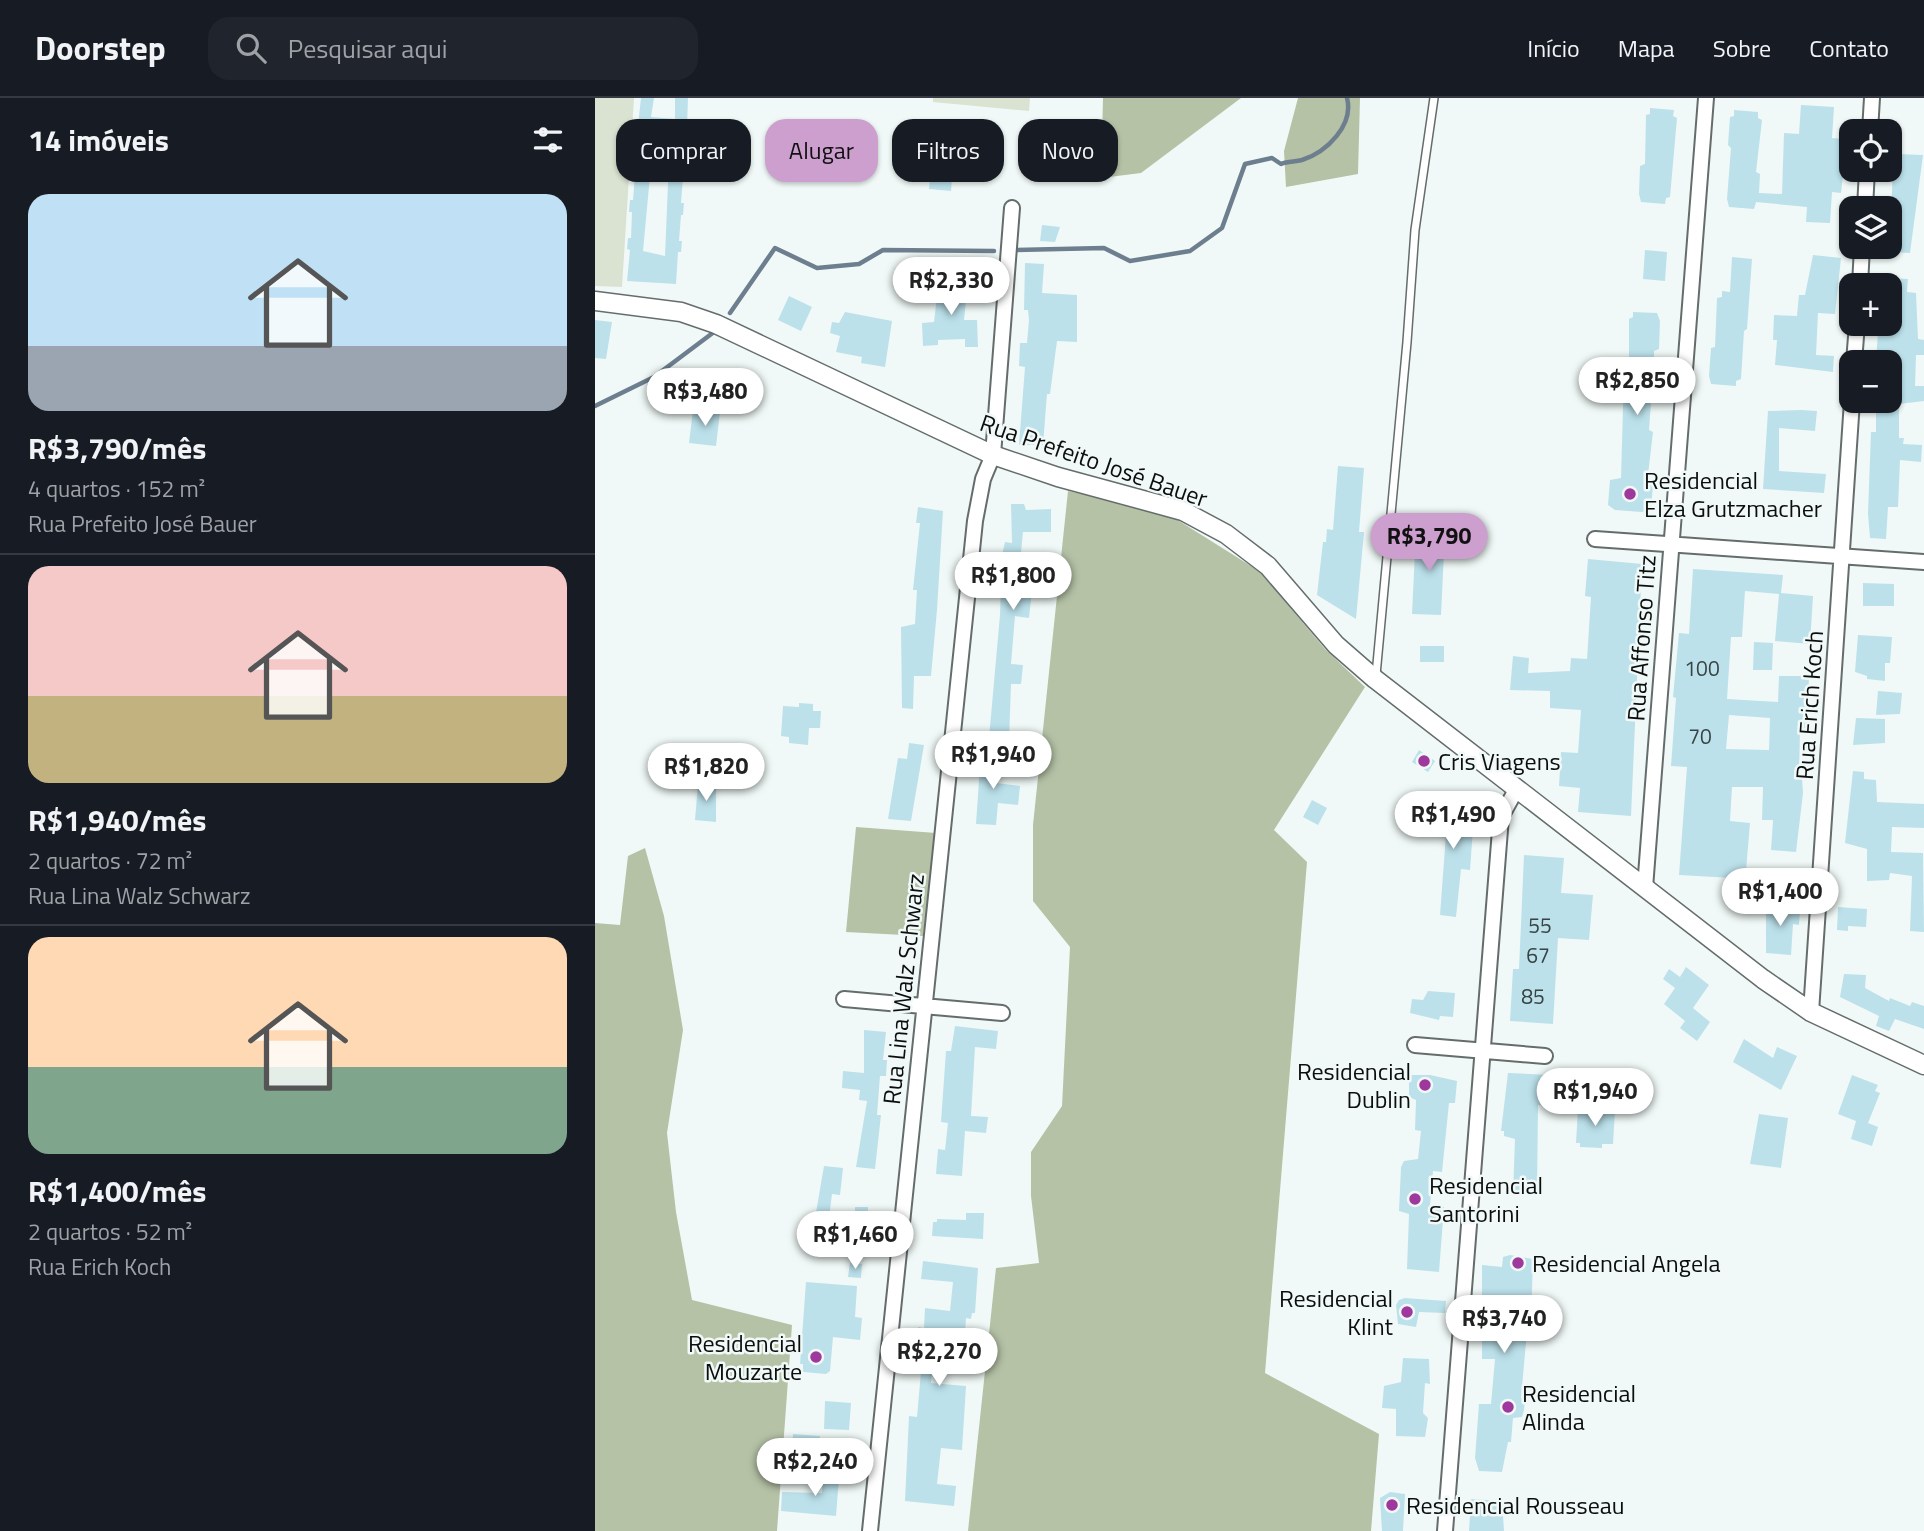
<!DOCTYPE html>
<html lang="pt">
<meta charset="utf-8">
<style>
:root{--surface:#171b24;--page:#20242c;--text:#f1f3f6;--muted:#9ea1a6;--line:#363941;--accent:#cc9fce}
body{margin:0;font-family:"Titillium Web",sans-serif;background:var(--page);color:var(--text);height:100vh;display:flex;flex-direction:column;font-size:26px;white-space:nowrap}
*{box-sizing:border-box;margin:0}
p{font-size:23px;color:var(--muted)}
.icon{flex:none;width:38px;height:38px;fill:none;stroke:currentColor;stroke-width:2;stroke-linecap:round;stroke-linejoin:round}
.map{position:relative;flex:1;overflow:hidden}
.side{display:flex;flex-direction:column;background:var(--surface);width:595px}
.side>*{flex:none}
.guide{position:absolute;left:21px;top:21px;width:665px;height:63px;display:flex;gap:14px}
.controls{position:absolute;left:1244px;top:21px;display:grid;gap:14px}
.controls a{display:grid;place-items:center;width:63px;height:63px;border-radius:14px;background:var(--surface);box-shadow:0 2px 5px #0004;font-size:35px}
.price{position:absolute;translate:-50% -60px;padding:0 16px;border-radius:24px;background:#fff;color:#222;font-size:23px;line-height:46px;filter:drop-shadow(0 2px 4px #0008)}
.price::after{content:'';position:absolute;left:50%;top:42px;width:21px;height:16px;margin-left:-10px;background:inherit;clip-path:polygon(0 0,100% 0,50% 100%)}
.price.on{background:var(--accent);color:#111}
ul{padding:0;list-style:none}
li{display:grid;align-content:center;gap:14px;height:371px;padding:0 28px}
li+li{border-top:2px solid var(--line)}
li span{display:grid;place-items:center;height:217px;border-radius:21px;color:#555}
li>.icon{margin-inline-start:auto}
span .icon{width:126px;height:126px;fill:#fffc;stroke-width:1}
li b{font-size:30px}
h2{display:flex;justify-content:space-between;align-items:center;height:84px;padding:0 28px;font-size:30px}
.pill{padding:0 24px;border-radius:21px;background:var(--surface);box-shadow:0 2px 5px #0004;font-size:24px;line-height:63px}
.pill.on{background:var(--accent);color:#111}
header{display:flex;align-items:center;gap:42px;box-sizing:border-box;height:98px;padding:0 35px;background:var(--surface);border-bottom:2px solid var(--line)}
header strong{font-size:33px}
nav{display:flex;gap:38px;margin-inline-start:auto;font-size:24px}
.search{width:490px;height:63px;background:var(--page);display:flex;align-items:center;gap:18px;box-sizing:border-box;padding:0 24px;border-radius:21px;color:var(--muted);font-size:26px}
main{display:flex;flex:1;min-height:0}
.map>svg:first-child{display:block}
.green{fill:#dae2d1}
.forest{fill:#b5c2a6}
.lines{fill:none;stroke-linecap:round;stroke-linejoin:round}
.stream{stroke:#6d7f8e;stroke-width:4.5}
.building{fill:#bce1eb;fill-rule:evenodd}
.service-casing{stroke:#656d6c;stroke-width:10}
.minor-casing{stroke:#656d6c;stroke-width:18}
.tertiary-casing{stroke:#656d6c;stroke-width:21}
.service{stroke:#fff;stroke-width:7}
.minor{stroke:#fff;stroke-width:14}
.tertiary{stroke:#fff;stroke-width:18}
.poi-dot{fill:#9f389c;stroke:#f0f9f7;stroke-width:2.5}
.labels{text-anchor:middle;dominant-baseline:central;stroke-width:5;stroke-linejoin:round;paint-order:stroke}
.number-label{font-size:21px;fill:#374344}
.street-label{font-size:24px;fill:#0b0e0d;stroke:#f0f9f7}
.poi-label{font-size:24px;fill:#0b0e0d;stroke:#f0f9f7;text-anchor:start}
</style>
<header>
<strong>Doorstep</strong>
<div class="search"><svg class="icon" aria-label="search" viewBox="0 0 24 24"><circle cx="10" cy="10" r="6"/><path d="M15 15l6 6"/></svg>Pesquisar aqui</div>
<nav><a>Início</a><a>Mapa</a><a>Sobre</a><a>Contato</a></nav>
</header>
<main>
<section class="side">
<h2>14 imóveis<svg class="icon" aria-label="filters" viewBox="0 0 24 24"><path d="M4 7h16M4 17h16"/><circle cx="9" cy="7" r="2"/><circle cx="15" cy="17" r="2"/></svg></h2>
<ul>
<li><span style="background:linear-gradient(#bfe0f5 70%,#9aa5b1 0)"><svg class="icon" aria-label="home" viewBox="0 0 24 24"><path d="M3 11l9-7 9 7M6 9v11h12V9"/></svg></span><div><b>R$3,790/mês</b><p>4 quartos · 152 m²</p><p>Rua Prefeito José Bauer</p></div></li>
<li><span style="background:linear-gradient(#f6c9c9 60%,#c2b280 0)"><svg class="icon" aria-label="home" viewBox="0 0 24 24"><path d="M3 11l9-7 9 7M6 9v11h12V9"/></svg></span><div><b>R$1,940/mês</b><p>2 quartos · 72 m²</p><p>Rua Lina Walz Schwarz</p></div></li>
<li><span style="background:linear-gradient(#ffd9b3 60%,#7fa58c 0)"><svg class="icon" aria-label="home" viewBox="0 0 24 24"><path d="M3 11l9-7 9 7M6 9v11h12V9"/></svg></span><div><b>R$1,400/mês</b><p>2 quartos · 52 m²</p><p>Rua Erich Koch</p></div></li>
</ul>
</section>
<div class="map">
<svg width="1329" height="1433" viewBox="0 0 1329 1433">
<rect width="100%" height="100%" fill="#f0f9f7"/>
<path class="green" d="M 0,0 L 39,0 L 27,189 L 0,188 Z
M 338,0 L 435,0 L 434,13 L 338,4 Z"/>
<path class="forest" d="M 508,0 L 646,0 L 546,75 L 506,80 Z
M 703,0 L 765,0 L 763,76 L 691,89 L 689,53 Z
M 473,393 L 538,407 L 581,421 L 664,473 L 730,551 L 770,589 L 679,732 L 712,764 L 670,1275 L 784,1336 L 776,1433 L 373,1433 L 401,1170 L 444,1165 L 436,1098 L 436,1054 L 467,1008 L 475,849 L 438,803 L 438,727 Z
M 261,729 L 341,735 L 328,838 L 251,834 Z
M 50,750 L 69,818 L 88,932 L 72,1035 L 81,1114 L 97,1202 L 197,1227 L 182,1433 L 0,1433 L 0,825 L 25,827 L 33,758 Z"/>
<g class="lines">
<path class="stream" d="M 419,152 L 509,150 L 535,163 L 595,153 L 627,130 L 650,66 L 677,60 L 686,66 C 693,63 700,64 707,62 C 732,54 759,27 752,0
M 135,215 L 180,150 L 222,170 L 264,166 L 288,152 L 399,153
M 0,308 L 59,279 L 119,234"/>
</g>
<path class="building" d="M 46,0 L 59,0 L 56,19 L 80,21 L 80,0 L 93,0 L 92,29 L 95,30 L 94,42 L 91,42 L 89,67 L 92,67 L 91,80 L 88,79 L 86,105 L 89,105 L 88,117 L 86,117 L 84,143 L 87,143 L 86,154 L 83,154 L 81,186 L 32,183 L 35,152 L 32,151 L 33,140 L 36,140 L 37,114 L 34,114 L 35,102 L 38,102 L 40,76 L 37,76 L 38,64 L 41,64 L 43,39 L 39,39 L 40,27 L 43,27 ZM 59,35 L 75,36 L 70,158 L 48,153 Z
M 1206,7 L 1239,9 L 1237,40 L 1252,41 L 1246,95 L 1237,94 L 1235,125 L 1211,124 L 1212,109 L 1161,104 L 1159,111 L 1134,109 L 1132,101 L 1136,50 L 1133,47 L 1135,19 L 1139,18 L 1139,12 L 1163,14 L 1163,20 L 1167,22 L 1161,74 L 1165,76 L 1164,95 L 1187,96 L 1189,35 L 1204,36 Z
M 1055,10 L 1079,12 L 1078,18 L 1082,20 L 1075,99 L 1071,100 L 1070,106 L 1046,104 L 1044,96 L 1045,68 L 1050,66 L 1051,17 L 1055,16 Z
M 339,41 L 360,42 L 356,93 L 334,91 Z
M 1302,56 L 1328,57 L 1315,155 L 1295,154 L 1298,62 L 1302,62 Z
M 447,127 L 465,129 L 460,144 L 445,143 Z
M 1050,152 L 1072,154 L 1070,183 L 1048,181 Z
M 1218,157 L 1246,160 L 1240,216 L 1223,215 L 1221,257 L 1239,258 L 1238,274 L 1180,267 L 1182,242 L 1178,242 L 1179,217 L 1202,218 L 1204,197 L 1210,197 Z
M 1137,159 L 1157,161 L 1152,231 L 1149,233 L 1146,281 L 1141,283 L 1141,288 L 1116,286 L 1114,278 L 1116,250 L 1120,249 L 1122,200 L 1127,199 L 1127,193 L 1135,194 Z
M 430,165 L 449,166 L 447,195 L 482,197 L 482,244 L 462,243 L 455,296 L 452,296 L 448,347 L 424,347 L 430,269 L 424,268 L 425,245 L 432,245 L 434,222 L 433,212 L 429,212 Z
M 365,174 L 367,192 L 372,192 L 369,222 L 382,222 L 383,249 L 370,249 L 370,241 L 343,242 L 343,247 L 328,248 L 327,225 L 339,224 L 343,189 L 356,191 L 354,175 Z
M 1295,180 L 1313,181 L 1312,194 L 1321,195 L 1323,241 L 1329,242 L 1329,257 L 1321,257 L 1320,288 L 1329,288 L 1329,303 L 1304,306 L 1304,340 L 1309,340 L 1308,346 L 1327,347 L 1326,364 L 1305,362 L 1303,409 L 1293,409 L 1291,441 L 1275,440 L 1273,416 L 1276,334 L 1281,334 L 1281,303 L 1295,303 L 1295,264 L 1281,264 L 1283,233 L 1290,234 L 1295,226 Z
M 194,198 L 217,209 L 206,233 L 183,222 Z
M 250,214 L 297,223 L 290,269 L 266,265 L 267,259 L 241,254 L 245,238 L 235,235 L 237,224 L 244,225 Z
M 1038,214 L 1062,215 L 1065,223 L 1064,251 L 1059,253 L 1059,304 L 1056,304 L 1054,332 L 1058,334 L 1052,385 L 1058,387 L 1056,411 L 1047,414 L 1020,412 L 1013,407 L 1015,382 L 1026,380 L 1029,274 L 1034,272 L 1034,221 L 1038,219 Z
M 0,222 L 17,224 L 11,261 L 0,260 Z
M 98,312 L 125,314 L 121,348 L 94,345 Z
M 1206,312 L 1222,313 L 1220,333 L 1184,330 L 1184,373 L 1231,376 L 1229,395 L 1168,391 L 1173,313 Z
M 743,368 L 769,370 L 764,434 L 769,434 L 761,521 L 722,497 L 728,444 L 731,444 L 732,431 L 738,432 Z
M 416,406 L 429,406 L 431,412 L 456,411 L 456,434 L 428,434 L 424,474 L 445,476 L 443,493 L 437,492 L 434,520 L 420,518 L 416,566 L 428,567 L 426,586 L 416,586 L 414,642 L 394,640 L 405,517 L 406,489 L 400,489 L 410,444 L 417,445 Z
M 323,409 L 348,413 L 342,512 L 336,578 L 319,578 L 318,611 L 307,610 L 306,529 L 320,526 L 322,492 L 318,492 L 325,425 L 321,425 Z
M 821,432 L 850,433 L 846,517 L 817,516 Z
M 993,461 L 1047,466 L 1036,718 L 983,714 L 985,690 L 964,688 L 966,654 L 983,655 L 986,612 L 955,610 L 955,593 L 915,592 L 918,558 L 934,560 L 933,575 L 975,573 L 976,560 L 992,561 L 996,499 L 990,498 Z
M 1098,471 L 1188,477 L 1186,495 L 1218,498 L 1215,546 L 1180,543 L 1184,496 L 1150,493 L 1147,539 L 1136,539 L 1132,601 L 1183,604 L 1184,578 L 1214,578 L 1212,633 L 1205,632 L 1204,679 L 1207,680 L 1208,695 L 1201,754 L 1176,752 L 1178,722 L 1167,722 L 1168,689 L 1137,689 L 1135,723 L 1155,725 L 1150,785 L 1169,785 L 1168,809 L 1136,808 L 1137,780 L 1084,777 L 1092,669 L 1076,668 L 1081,600 L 1078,599 L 1084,535 L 1094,536 ZM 1134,617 L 1175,620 L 1174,652 L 1131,651 Z
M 1268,485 L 1299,486 L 1299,508 L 1268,508 Z
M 1263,537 L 1297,539 L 1295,565 L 1290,565 L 1290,583 L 1272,581 L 1272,578 L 1260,574 Z
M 1159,544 L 1178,545 L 1177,572 L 1158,572 Z
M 825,548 L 849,548 L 849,564 L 825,564 Z
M 1283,593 L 1307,595 L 1305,616 L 1281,617 Z
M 204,605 L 218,606 L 218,613 L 226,613 L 225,630 L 214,630 L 213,647 L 194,645 L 194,639 L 186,638 L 188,608 L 204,609 Z
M 1261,620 L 1290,621 L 1290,645 L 1258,647 Z
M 314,645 L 329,647 L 316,723 L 293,721 L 303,660 L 312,661 Z
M 824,652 L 840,663 L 833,674 L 817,664 Z
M 386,654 L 402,655 L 401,685 L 425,688 L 423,707 L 403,705 L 401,727 L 381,726 Z
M 1258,673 L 1269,674 L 1269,681 L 1281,682 L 1282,704 L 1329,706 L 1329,730 L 1297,729 L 1296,754 L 1328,755 L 1329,834 L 1315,833 L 1317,778 L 1295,775 L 1294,782 L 1272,783 L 1272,751 L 1250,745 Z
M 103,686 L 121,687 L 121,724 L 100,722 Z
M 717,702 L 732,710 L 723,727 L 708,719 Z
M 840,702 L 858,702 L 858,716 L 879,717 L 875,772 L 866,771 L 861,819 L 845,817 L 851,736 L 838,735 Z
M 929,757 L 969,760 L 966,795 L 998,797 L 994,842 L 963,840 L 958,926 L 915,923 L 918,871 L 924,871 Z
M 1171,804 L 1193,805 L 1193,810 L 1205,811 L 1204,827 L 1198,826 L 1196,857 L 1171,855 Z
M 1243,809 L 1272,811 L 1271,829 L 1253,828 L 1253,833 L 1242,832 Z
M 1091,869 L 1114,887 L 1098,910 L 1115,924 L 1102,943 L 1085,930 L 1090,923 L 1069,906 L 1080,890 L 1068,881 L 1074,871 L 1085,879 Z
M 1249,876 L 1271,877 L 1270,890 L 1294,903 L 1295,900 L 1315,908 L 1317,904 L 1329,908 L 1329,931 L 1300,921 L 1294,933 L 1281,928 L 1284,918 L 1245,899 Z
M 833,893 L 860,895 L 858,919 L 845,918 L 844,922 L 815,915 L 817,901 L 828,902 Z
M 360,928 L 403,933 L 401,951 L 380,949 L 376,1018 L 393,1019 L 391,1035 L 370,1033 L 367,1078 L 341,1076 L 343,1051 L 350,1052 L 353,1025 L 346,1024 L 351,953 L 356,953 Z
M 269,932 L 291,934 L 288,962 L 292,962 L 291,978 L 285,978 L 282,1017 L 286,1017 L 280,1071 L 261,1069 L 272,1003 L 264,1002 L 265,992 L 247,990 L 248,973 L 269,975 Z
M 1149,941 L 1178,960 L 1182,949 L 1202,958 L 1186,992 L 1138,964 Z
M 913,975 L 955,977 L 952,1008 L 943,1007 L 942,1098 L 918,1096 L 920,1041 L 909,1038 L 909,1033 L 906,1033 Z
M 814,977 L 835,977 L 862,983 L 860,1005 L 854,1005 L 847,1074 L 838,1073 L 837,1083 L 835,1107 L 849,1109 L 844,1174 L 812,1171 L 814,1116 L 804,1113 L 806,1069 L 809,1063 L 823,1061 L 826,1033 L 820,1032 L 821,1002 L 814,999 Z
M 1257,977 L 1283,987 L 1280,993 L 1285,995 L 1273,1025 L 1283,1029 L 1277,1048 L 1256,1041 L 1261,1023 L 1243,1016 Z
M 983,1010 L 1020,1012 L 1018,1046 L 1007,1046 L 1007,1050 L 985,1049 L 985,1045 L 981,1045 Z
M 1164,1016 L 1193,1020 L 1186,1070 L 1155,1066 Z
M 229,1068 L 248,1070 L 245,1097 L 237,1096 L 233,1128 L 219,1126 Z
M 260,1109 L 273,1109 L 273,1125 L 260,1126 Z
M 371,1115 L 389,1115 L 388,1141 L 337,1138 L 338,1124 L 342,1124 L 342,1121 L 371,1122 Z
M 223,1129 L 257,1132 L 256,1144 L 240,1142 L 239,1151 L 221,1149 Z
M 915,1157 L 938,1161 L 936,1222 L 933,1222 L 926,1300 L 930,1300 L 929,1312 L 927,1319 L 918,1320 L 916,1344 L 913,1344 L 907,1374 L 884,1373 L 880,1360 L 884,1306 L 896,1306 L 900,1261 L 887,1261 L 887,1167 L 907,1169 L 908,1159 Z
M 328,1163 L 383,1170 L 380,1215 L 377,1215 L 376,1221 L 371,1220 L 369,1250 L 342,1248 L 339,1251 L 336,1285 L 371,1288 L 367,1352 L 346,1350 L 342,1386 L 361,1388 L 359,1408 L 310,1403 L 314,1318 L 322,1319 L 326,1274 L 321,1274 L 323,1229 L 329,1230 L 330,1210 L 355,1213 L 358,1184 L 326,1181 Z
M 255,1165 L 267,1166 L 266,1180 L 253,1179 Z
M 211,1184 L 262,1188 L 260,1219 L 267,1220 L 265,1242 L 238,1239 L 235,1273 L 231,1276 L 208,1274 L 208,1266 L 205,1266 Z
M 810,1200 L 851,1203 L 850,1215 L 824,1214 L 821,1229 L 803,1226 L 801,1207 L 804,1202 Z
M 808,1260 L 834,1261 L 835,1286 L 830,1285 L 828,1315 L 833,1320 L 830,1339 L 801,1338 L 801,1311 L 787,1310 L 789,1288 L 806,1284 Z
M 230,1303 L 256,1305 L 254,1332 L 229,1331 Z
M 198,1336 L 225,1338 L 224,1366 L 208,1365 L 208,1354 L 197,1353 Z
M 228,1372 L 242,1374 L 244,1380 L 241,1418 L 186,1413 L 187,1394 L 227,1395 Z
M 795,1394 L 810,1396 L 808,1433 L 787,1433 L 785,1400 Z
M 876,1401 L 907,1403 L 909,1433 L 874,1433 Z"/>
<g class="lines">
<g class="service-casing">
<path id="service" d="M 781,577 L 812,244 L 820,132 L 839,0"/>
</g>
<g class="minor-casing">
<path id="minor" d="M 1275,33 L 1277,0
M 1270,110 L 1272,72
M 1265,187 L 1267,149
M 1259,264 L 1262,226
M 1000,441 L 1329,464
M 1050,790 L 1111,0
M 249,901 L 407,915
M 1216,914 L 1257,303
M 820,947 L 950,958
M 275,1433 L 380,423 L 388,381 L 398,357 L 417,110
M 850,1433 L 906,719 L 921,692"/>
</g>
<g class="tertiary-casing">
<path id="tertiary" d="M 0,203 L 86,214 L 121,226 L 398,357 L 463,379 L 588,413 L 631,436 L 673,468 L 741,547 L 780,581 L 1168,881 L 1216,914 L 1329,967"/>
</g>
<use href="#service" class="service"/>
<use href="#minor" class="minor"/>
<use href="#tertiary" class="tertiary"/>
</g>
<g class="poi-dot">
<circle cx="1035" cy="396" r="7"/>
<circle cx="829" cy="663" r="7"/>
<circle cx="830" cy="987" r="7"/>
<circle cx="820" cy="1101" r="7"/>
<circle cx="923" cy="1165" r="7"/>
<circle cx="812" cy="1214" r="7"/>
<circle cx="221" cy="1259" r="7"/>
<circle cx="913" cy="1309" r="7"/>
<circle cx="797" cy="1407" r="7"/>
</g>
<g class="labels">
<g class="number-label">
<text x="1107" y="570">100</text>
<text x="1105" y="638">70</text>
<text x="945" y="827">55</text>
<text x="943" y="857">67</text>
<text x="938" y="898">85</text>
</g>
<g class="street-label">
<text transform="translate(499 362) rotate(19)">Rua Prefeito José Bauer</text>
<text transform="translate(1046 540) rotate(-86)">Rua Affonso Titz</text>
<text transform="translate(1214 607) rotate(-86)">Rua Erich Koch</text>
<text transform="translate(308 891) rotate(-84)">Rua Lina Walz Schwarz</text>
</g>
<g class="poi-label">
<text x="1049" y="382">Residencial<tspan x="1049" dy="28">Elza Grutzmacher</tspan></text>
<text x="843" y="663">Cris Viagens</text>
<text x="816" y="973" text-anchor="end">Residencial<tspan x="816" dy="28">Dublin</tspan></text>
<text x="834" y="1087">Residencial<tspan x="834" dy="28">Santorini</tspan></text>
<text x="937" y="1165">Residencial Angela</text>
<text x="798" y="1200" text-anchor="end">Residencial<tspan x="798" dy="28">Klint</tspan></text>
<text x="207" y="1245" text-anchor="end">Residencial<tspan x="207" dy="28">Mouzarte</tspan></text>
<text x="927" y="1295">Residencial<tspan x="927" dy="28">Alinda</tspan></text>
<text x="811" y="1407">Residencial Rousseau</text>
</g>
</g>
</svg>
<div class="controls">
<a><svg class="icon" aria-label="locate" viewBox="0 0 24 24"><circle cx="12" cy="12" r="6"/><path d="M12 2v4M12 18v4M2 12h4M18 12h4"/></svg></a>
<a><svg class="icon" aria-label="layers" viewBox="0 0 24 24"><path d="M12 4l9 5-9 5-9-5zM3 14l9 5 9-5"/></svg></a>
<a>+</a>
<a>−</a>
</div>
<b class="price" style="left:356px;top:219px">R$2,330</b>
<b class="price" style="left:1042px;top:319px">R$2,850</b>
<b class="price" style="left:110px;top:330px">R$3,480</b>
<b class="price on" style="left:834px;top:475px">R$3,790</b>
<b class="price" style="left:418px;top:514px">R$1,800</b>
<b class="price" style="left:398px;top:693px">R$1,940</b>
<b class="price" style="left:111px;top:705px">R$1,820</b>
<b class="price" style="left:858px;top:753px">R$1,490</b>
<b class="price" style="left:1185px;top:830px">R$1,400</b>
<b class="price" style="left:1000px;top:1030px">R$1,940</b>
<b class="price" style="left:260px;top:1173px">R$1,460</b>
<b class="price" style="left:909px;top:1257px">R$3,740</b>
<b class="price" style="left:344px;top:1290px">R$2,270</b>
<b class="price" style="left:220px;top:1400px">R$2,240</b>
<div class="guide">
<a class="pill">Comprar</a>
<a class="pill on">Alugar</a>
<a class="pill">Filtros</a>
<a class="pill">Novo</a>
</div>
</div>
</main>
